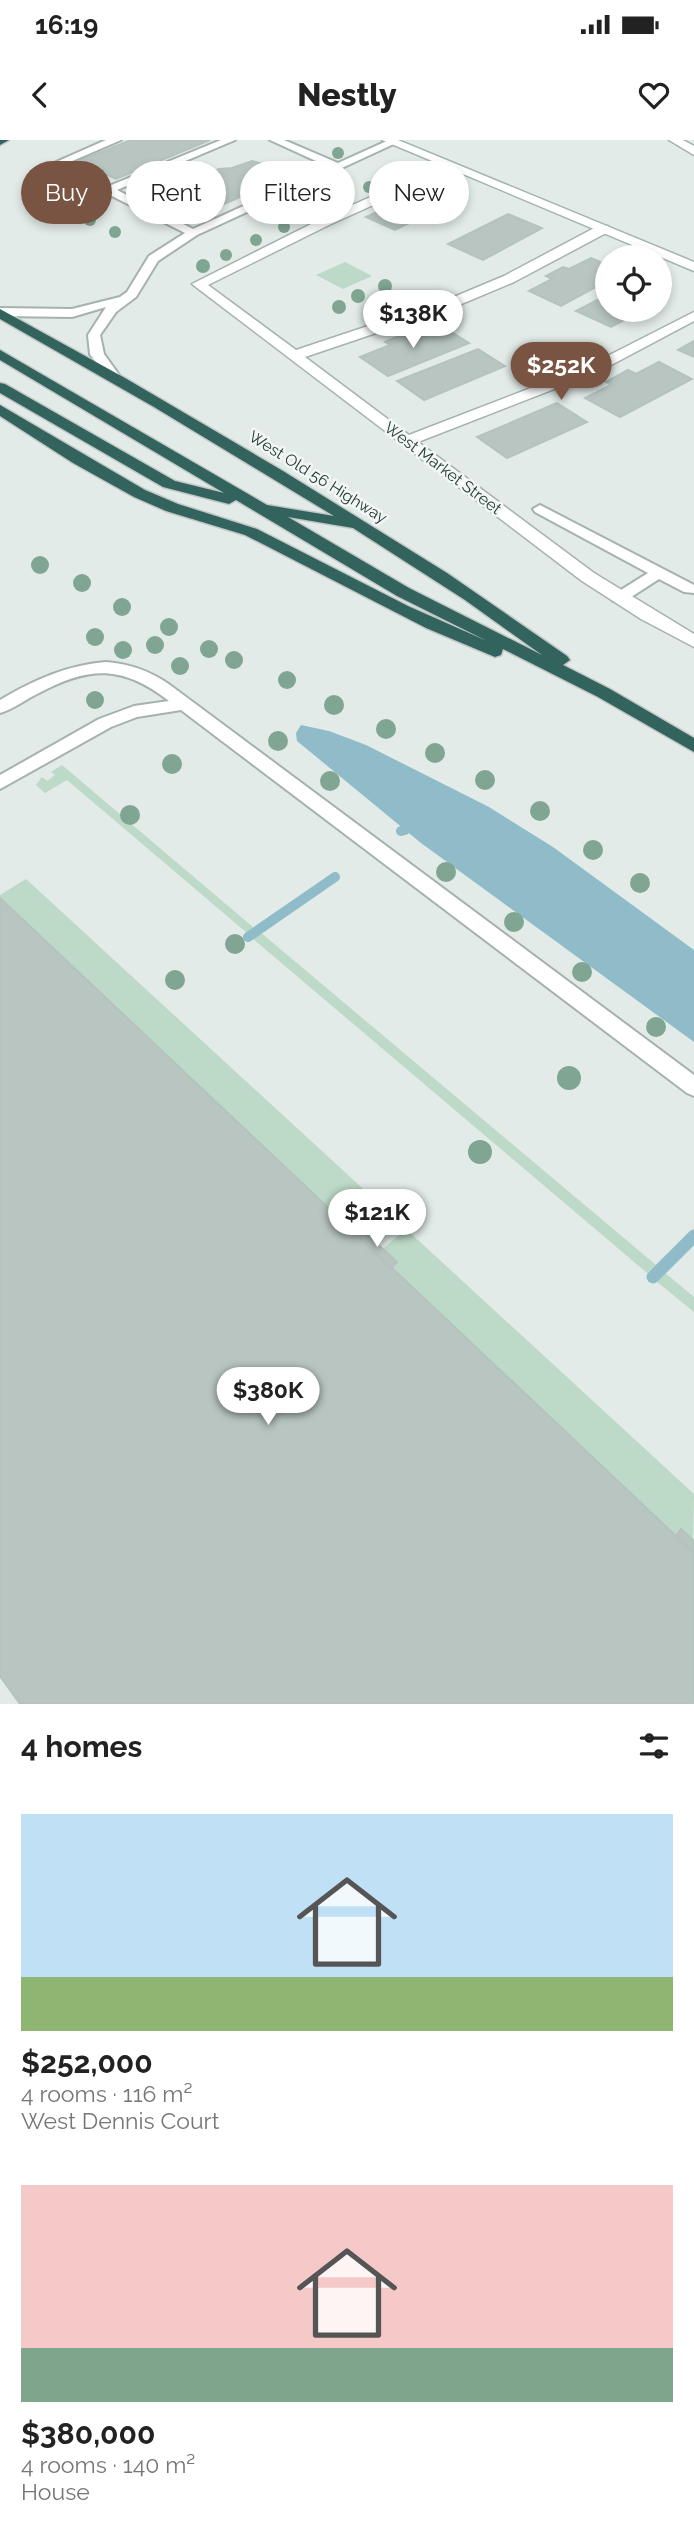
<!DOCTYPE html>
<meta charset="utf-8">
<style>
:root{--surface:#fff;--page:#f6f6f6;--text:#222;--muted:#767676;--accent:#795442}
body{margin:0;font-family:Raleway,sans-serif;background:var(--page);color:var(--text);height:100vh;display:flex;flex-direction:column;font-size:26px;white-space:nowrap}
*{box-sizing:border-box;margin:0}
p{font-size:23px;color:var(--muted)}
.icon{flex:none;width:38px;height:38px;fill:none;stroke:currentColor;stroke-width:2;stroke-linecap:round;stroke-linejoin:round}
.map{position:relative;height:1564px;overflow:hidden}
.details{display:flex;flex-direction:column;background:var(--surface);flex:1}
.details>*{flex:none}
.hud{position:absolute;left:21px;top:21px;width:653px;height:63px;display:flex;gap:14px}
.tools{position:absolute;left:595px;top:105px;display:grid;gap:14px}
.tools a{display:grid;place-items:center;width:77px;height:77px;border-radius:50%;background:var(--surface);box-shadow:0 4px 10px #0003;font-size:35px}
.price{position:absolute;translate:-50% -60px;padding:0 16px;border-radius:24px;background:#fff;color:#222;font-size:23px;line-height:46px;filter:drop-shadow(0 2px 4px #0008)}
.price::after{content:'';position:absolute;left:50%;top:42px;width:21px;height:16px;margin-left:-10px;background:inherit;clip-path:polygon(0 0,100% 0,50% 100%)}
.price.active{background:var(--accent);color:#fff}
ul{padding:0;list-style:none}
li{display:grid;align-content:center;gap:14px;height:371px;padding:0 21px}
li span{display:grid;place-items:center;height:217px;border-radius:0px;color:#555}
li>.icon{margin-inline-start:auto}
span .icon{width:126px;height:126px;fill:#fffc;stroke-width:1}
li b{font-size:30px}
h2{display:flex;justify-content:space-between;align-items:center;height:84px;padding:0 21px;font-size:30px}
.tag{padding:0 24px;border-radius:32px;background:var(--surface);box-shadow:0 4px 10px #0003;font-size:24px;line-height:63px}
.tag.active{background:var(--accent);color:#fff}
.status{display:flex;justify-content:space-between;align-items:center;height:49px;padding:0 35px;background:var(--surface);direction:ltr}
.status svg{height:19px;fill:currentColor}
header{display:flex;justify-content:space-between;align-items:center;height:91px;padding:0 21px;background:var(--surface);font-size:32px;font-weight:800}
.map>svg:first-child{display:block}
.green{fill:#bdd9c7}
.water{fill:#90bcca}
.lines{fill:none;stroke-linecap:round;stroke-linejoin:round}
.stream-far1{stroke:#90bcca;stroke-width:10}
.stream{stroke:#90bcca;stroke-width:13}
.building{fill:#b8c5c1;stroke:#b5c3bf;stroke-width:2}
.lane-casing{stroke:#a5b2af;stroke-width:4}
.street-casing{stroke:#a5b2af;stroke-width:3}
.secondary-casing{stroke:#a2b5b0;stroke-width:3}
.highway-casing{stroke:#c2c8c7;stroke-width:3}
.lane{fill:#fff;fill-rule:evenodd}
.street{fill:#fff;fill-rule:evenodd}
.secondary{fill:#fff;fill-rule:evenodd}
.highway{fill:#33635d;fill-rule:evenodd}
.tree{fill:#81a593}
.labels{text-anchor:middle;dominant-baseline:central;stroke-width:5;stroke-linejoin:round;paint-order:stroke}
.far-street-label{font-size:16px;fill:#243a36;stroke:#f2f7f5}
</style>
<div class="status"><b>16:19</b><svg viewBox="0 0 49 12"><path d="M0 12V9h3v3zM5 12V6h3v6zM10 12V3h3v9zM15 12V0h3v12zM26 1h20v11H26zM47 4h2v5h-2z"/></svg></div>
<header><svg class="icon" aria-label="back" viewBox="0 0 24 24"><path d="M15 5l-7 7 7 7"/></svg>Nestly<svg class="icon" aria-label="heart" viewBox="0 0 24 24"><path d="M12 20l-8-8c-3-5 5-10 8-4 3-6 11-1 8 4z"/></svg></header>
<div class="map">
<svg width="694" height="1564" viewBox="0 0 694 1564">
<rect width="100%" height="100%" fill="#e2ebe8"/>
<path class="green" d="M 345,122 L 372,136 L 343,149 L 316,135 Z
M 62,625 L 254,788 L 247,793 L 67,640 L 45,653 L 36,645 L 42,637 L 47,641 L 55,635 L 51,632 Z
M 26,739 L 398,1081 L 369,1106 L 0,758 L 0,755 Z
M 260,792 L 656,1125 L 647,1133 L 252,798 Z
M 406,1089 L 694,1354 L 693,1413 L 377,1114 Z
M 664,1132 L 694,1157 L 694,1172 L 656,1141 Z"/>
<path class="water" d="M 301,585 L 329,591 L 366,605 L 489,667 L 553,707 L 694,810 L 694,902 L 421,703 L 297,601 L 296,593 Z"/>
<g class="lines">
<path class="stream-far1" d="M 401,691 L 405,690
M 248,797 L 335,737"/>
<path class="stream" d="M 653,1137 L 694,1096"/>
</g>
<path class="building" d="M 131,0 L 210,0 L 116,39 L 78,21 Z
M 252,21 L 274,27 L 270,29 L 287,36 L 211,70 L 179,58 L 183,57 L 176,54 L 194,45 L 191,43 L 199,40 L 197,39 L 219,29 L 232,28 Z
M 424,50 L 452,62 L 395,90 L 366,77 Z
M 508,74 L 542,88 L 483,120 L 448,104 Z
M 591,118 L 607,125 L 607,141 L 561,166 L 529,151 L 552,139 L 546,136 L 563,127 L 569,129 Z
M 607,155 L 607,170 L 655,170 L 641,178 L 634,175 L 611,187 L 576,171 Z
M 442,186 L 469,203 L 388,236 L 360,217 L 390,205 L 385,202 L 406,193 L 412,197 Z
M 694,201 L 694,217 L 678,210 Z
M 478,209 L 505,226 L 424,260 L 397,241 Z
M 659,222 L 692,239 L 620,277 L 585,258 L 611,245 L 606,242 L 628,230 L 636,234 Z
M 557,263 L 587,282 L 507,318 L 477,297 Z
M 0,758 L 694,1413 L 694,1564 L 20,1564 L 0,1536 Z
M 361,1089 L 397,1122 L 391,1128 L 355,1093 Z
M 681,1389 L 694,1401 L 694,1413 L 676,1396 Z"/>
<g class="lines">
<g class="lane-casing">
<path id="lane" d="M 106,0 L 121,0 L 70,22 L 109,46 L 221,0 L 235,0 L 117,50 L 193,89 L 329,27 L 270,0 L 284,0 L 338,23 L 389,0 L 398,2 L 197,95 L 158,121 L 136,157 L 116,172 L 100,195 L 104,214 L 119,235 L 112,239 L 107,238 L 90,214 L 88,195 L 106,167 L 72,177 L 0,176 L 0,168 L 72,169 L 120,157 L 127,152 L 149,116 L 185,93 L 104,52 L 56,22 Z
M 540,365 L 694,445 L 694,453 L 684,452 L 659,439 L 625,461 L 613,461 L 611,458 L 613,455 L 648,433 L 535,372 L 533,369 Z
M 106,522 C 131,524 150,531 170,545 L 694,935 L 694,956 L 687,953 L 181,570 L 137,577 L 111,587 L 0,649 L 0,635 L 99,579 L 134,566 L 169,561 C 122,525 90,526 39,553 C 26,559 14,569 0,573 L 0,560 C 34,540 67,525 106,522 Z"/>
</g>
<g class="street-casing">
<path id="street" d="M 669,0 L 683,0 L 694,6 L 694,15 Z
M 449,22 L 455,26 L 453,29 L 329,85 L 208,145 L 296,210 L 449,159 L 504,136 L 598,86 L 608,86 L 608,92 L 514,142 L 459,165 L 305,217 L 409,295 L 588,226 L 694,172 L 694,181 L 598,232 L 418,302 L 594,433 L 694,494 L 694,507 L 641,479 L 582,441 L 192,144 L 321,79 Z"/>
</g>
<g class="secondary-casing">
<path id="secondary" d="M 382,0 L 398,0 L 694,122 L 694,131 Z"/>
</g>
<g class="highway-casing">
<path id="highway" d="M 0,0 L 9,0 L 0,5 Z
M 0,169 L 125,238 L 283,331 L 447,433 L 567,516 L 570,520 L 563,525 L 610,549 L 694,598 L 694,612 L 598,557 L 503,509 L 501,515 L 495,517 L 426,488 L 245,395 L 166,371 L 134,357 L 73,323 L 0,276 L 0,265 L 145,350 L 178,364 L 257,389 L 408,466 L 487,501 L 397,456 L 236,360 L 229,364 L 163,347 L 0,253 L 0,243 L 5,244 L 175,341 L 224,353 L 0,220 L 0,210 L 267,365 L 334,376 L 154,267 L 0,179 ZM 288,377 L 353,388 L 465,460 L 542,515 L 409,448 Z"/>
</g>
<use href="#lane" class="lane"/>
<use href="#street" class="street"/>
<use href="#secondary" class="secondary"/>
<use href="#highway" class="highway"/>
</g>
<g class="tree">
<circle cx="338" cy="13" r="6"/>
<circle cx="302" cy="29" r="6"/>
<circle cx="391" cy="37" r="6"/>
<circle cx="369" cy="47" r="6"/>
<circle cx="347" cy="58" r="6"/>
<circle cx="324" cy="69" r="6"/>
<circle cx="197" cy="77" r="6"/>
<circle cx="90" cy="80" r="6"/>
<circle cx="284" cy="87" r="6"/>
<circle cx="115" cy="92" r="6"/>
<circle cx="256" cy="100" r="6"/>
<circle cx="226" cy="115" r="6"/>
<circle cx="203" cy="126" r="7"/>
<circle cx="385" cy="146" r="7"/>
<circle cx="358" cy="156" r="7"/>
<circle cx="339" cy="167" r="7"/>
<circle cx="40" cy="425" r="9"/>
<circle cx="82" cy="443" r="9"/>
<circle cx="122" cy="467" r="9"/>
<circle cx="169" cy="487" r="9"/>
<circle cx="95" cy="497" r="9"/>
<circle cx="155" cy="505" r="9"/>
<circle cx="209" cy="509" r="9"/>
<circle cx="123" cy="510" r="9"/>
<circle cx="234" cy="520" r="9"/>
<circle cx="180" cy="526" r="9"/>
<circle cx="287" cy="540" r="9"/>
<circle cx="95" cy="560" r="9"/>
<circle cx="334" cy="565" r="10"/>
<circle cx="386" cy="589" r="10"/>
<circle cx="278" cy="601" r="10"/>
<circle cx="435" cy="613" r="10"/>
<circle cx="172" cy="624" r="10"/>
<circle cx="485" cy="640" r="10"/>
<circle cx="330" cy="641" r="10"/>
<circle cx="540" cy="671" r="10"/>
<circle cx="130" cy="675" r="10"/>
<circle cx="593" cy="710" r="10"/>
<circle cx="446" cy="732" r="10"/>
<circle cx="640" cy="743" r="10"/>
<circle cx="514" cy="782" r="10"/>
<circle cx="235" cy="804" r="10"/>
<circle cx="582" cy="832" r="10"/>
<circle cx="175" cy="840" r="10"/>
<circle cx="656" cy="887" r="10"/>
<circle cx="569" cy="938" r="12"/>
<circle cx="480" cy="1012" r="12"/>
</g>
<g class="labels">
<g class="far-street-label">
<text transform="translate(443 328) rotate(37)">West Market Street</text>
<text transform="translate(318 337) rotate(32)">West Old 56 Highway</text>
</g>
</g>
</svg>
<div class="tools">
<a><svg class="icon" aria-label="locate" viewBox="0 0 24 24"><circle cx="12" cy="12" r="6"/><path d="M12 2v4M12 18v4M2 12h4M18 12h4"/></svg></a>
</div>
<b class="price" style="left:413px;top:210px">$138K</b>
<b class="price active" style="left:561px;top:262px">$252K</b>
<b class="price" style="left:377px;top:1109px">$121K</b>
<b class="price" style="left:268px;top:1287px">$380K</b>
<div class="hud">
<a class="tag active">Buy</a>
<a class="tag">Rent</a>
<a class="tag">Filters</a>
<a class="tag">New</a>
</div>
</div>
<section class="details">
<h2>4 homes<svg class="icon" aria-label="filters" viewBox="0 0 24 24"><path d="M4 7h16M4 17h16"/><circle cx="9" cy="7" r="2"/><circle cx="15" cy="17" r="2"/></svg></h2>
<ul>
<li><span style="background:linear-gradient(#bfe0f5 75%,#8fb573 0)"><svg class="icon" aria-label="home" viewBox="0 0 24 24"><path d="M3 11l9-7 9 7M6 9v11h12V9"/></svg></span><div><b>$252,000</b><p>4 rooms · 116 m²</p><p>West Dennis Court</p></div></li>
<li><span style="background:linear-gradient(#f6c9c9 75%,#7fa58c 0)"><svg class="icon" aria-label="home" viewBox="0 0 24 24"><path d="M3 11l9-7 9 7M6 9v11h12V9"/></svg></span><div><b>$380,000</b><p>4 rooms · 140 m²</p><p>House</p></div></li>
</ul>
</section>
